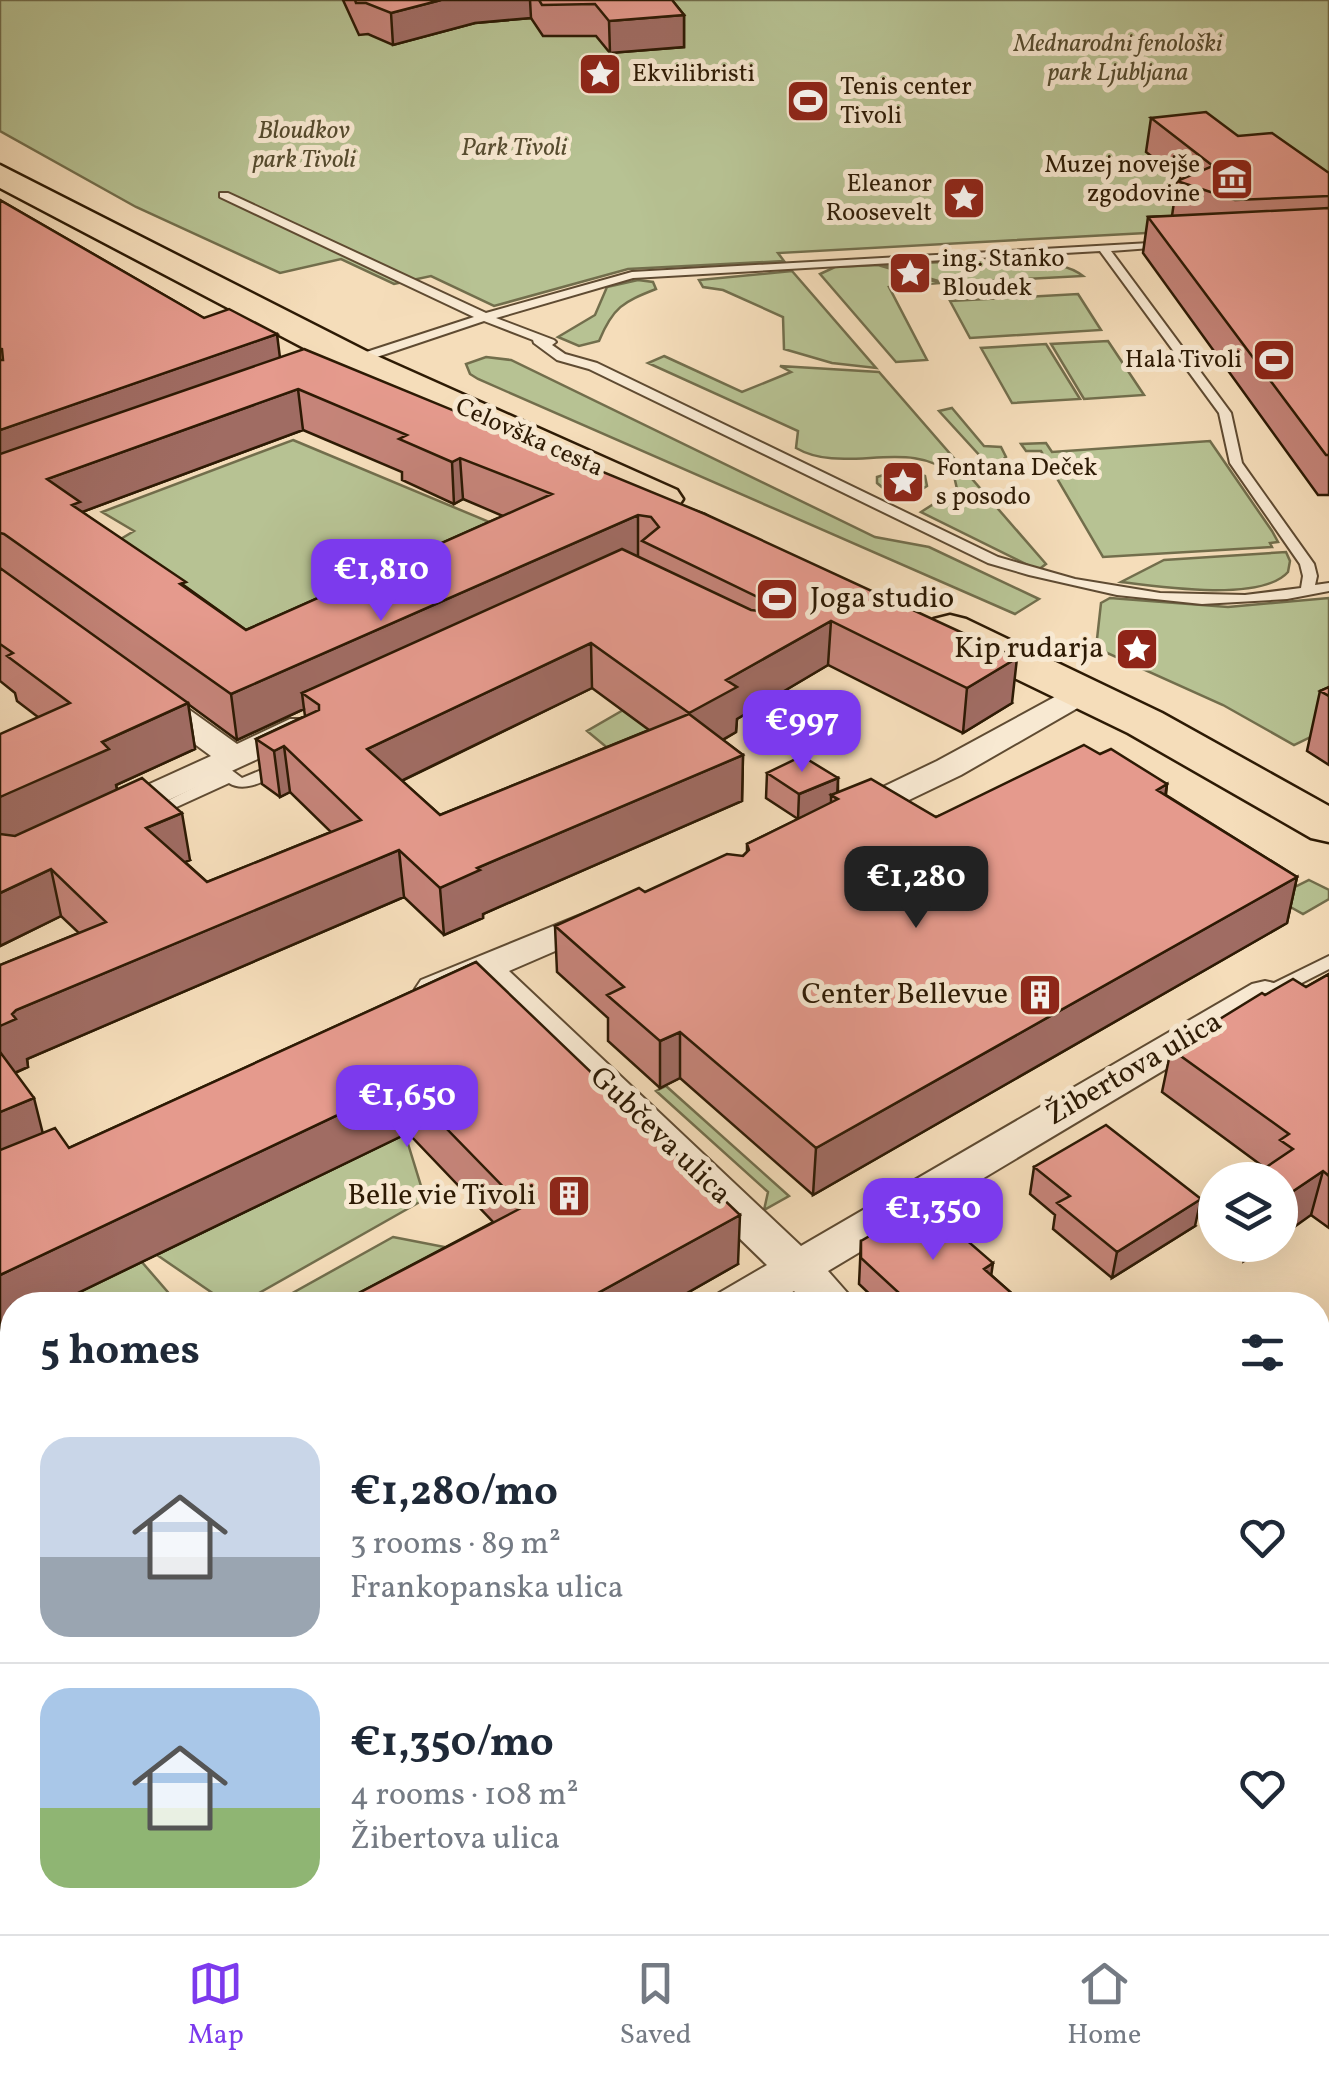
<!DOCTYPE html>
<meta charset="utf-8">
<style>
:root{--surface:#fff;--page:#f6f6f7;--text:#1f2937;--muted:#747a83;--line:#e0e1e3;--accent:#7c3aed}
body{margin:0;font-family:Vollkorn,serif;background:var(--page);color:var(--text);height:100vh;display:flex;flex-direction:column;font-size:38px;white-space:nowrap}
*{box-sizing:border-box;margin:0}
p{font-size:32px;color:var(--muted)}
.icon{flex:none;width:55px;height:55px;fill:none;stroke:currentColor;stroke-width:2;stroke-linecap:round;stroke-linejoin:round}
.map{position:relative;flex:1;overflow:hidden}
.drawer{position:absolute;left:0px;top:1292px;width:1330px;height:642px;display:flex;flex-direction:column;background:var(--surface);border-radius:40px 40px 0 0;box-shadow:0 10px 40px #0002}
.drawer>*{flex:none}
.tools{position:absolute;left:1198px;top:1162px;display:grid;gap:20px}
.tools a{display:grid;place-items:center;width:100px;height:100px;border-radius:50%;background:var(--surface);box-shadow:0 10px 40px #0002;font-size:50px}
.price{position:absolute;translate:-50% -85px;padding:0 22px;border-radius:20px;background:var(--accent);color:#fff;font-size:32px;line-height:65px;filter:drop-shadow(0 2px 5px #0008)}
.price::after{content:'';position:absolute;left:50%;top:60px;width:30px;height:22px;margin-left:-15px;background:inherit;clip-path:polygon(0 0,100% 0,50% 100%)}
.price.selected{background:#222;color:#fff}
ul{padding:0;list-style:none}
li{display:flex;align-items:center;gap:30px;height:250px;padding:0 40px}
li+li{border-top:2px solid var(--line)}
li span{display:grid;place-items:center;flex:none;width:280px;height:200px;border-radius:30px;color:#555}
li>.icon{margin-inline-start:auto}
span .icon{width:120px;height:120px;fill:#fffc;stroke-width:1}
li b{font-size:42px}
h2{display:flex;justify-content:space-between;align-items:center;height:120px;padding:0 40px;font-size:42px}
.tabs{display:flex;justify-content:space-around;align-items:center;height:140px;border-top:2px solid var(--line);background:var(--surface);font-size:28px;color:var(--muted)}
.tabs a{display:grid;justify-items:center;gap:5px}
.tabs .selected{color:var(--accent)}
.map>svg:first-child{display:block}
.green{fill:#b7c293;stroke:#726e4c;stroke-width:2.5}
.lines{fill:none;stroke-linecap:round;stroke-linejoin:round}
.service-casing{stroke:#5f4b32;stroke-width:4}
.minor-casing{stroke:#5f4b32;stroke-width:4}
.primary-casing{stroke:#2d1a04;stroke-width:5}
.service{fill:#f8e9d2;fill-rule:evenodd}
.minor{fill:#f8e9d2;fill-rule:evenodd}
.primary{fill:#f5ddba;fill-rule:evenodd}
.wall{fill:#c58479;stroke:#2d1a04;stroke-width:2.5;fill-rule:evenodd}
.shaded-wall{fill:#a06c63;stroke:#2d1a04;stroke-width:2.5}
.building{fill:#e59a8d;stroke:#2d1a04;stroke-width:2.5;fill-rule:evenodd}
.labels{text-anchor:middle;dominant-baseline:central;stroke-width:10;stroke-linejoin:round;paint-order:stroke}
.far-park-label{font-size:25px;font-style:italic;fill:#564c2f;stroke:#f8e9d2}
.far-poi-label{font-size:25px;fill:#2d1a04;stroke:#f8e9d2;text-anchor:start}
.far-street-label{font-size:25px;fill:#2d1a04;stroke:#f8e9d2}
.poi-label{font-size:30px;fill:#2d1a04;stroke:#f8e9d2;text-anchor:end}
.street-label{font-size:30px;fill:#2d1a04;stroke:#f8e9d2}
</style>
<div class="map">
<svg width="1329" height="1934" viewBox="0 0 1329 1934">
<rect width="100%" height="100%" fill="#f5ddba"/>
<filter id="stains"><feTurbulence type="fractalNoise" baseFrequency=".002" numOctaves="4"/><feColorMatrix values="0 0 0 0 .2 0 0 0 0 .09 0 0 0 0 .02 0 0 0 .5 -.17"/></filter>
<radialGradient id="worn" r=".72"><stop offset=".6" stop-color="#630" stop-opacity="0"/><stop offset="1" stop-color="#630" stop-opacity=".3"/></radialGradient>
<path class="green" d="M 0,0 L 1329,0 L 1329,227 L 1312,224 L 778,253 L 784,261 L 628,269 L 494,306 L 431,276 L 394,284 L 341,259 L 280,273 L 136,207 L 0,131 Z
M 1002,259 C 1028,269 1059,257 1083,276 L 945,283 L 884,265 Z
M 878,265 L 940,283 L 889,287 L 927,360 L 896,362 L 820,274 L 835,267 Z
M 792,271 L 876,368 L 832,363 L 784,349 L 783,317 L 723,290 L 703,287 L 699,280 Z
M 638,280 L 653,282 L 656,289 C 623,302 613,307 599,341 L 579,346 L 558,337 L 595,315 L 607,287 Z
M 1078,294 L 1101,330 L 970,338 L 950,301 Z
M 1108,341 L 1144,395 L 1084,399 L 1051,344 Z
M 1046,344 L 1080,399 L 1012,403 L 981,348 Z
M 664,356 L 742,392 L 791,372 L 780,366 L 879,372 L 1046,564 L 1038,570 L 921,512 L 957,489 L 954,476 C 911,436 844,476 796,448 L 798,431 L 648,363 Z
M 486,357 L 511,360 L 875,537 L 929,547 L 1039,599 L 1015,614 L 478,379 L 470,374 L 466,364 Z
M 952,408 L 984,446 L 1001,447 L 1006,457 L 997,464 L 999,468 L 992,469 L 939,411 Z
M 293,440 L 537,542 L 259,671 L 222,613 L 119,540 L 134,531 L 102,512 Z
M 1210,441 L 1272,531 L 1278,542 L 1270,543 L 1272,547 L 1103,557 L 1041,451 L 1026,451 L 1021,444 L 1046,443 L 1052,452 Z
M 903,469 L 925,476 L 927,486 C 912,497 890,496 877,483 L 877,477 Z
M 1286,552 L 1290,561 L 1288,572 C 1262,602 1159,587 1121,582 L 1164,560 Z
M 1110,598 L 1228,607 L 1329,598 L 1329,728 L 1294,745 L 1223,705 L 1096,648 L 1101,603 Z
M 625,709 L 654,734 L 616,755 L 587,731 Z
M 1309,880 L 1329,890 L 1329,899 L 1303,914 L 1278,900 L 1277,896 Z
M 666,1086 L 789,1196 L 764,1210 L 768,1192 L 656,1091 Z
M 405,1134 L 425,1199 L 238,1305 L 230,1305 L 157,1255 Z
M 393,1237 L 516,1261 L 434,1305 L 271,1305 Z
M 141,1261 L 179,1305 L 52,1305 Z"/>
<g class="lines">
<g class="service-casing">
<path id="service" d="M 220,193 L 228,193 L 486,313 L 632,272 L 1168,242 L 1169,244 L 1164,247 L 1111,251 L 1231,413 L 1242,463 L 1314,564 L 1317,576 L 1315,585 L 1329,583 L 1329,591 L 1287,599 L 1202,604 L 1117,595 L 1029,575 L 988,563 L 589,369 L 557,360 L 534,343 L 533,340 L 484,321 L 359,363 L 351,363 L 351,357 L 474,317 L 220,197 ZM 1100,251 L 1219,413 L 1230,463 L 1300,564 L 1303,576 L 1301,588 L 1245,595 L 1160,593 L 1075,579 L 998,557 L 597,363 L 565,354 L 552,345 L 556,342 L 554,340 L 496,318 L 633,278 Z
M 281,762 L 287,764 L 289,767 L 287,770 C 269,778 246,794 229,783 L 159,815 L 153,817 L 145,812 L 219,775 L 216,772 L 218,769 L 230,769 L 242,778 Z
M 1329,956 L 1329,969 L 1282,993 L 1270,993 L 1267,989 L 1270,985 Z"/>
</g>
<g class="minor-casing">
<path id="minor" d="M 1084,681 L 1095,684 L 1100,691 L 1095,698 L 961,775 L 861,823 L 849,826 L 837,823 L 832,816 L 837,809 L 937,761 Z
M 151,687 L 162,690 L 237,744 L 290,719 L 314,719 L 318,726 L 314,733 L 123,821 L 111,824 L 99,821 L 94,814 L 99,807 L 211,756 L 140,704 L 135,697 L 140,690 Z
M 600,907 L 613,910 L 618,918 L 613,926 L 509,971 L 801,1246 L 1252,984 L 1265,981 L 1278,984 L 1284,993 L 1278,1002 L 828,1271 L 858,1305 L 808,1305 L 794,1291 L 770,1305 L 713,1305 L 719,1293 L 767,1265 L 478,985 L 434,1001 L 421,998 L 415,989 L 421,980 Z
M 1329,1553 L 1329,1599 L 1318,1603 L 1318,1557 Z
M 12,1699 L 12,1748 L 0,1753 L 0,1703 Z
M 1318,1748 L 1329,1752 L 1329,1808 L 1318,1803 Z
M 839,1922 L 905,1922 L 900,1934 L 834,1934 Z"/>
</g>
<g class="primary-casing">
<path id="primary" d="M 0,165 L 368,352 L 677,490 L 683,499 L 677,508 L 662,511 L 647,508 L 342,368 L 0,188 Z
M 950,615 L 966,619 L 1162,713 L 1329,806 L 1329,842 L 1311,838 L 1128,733 L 934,639 L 927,629 L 934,619 Z"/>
</g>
<use href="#service" class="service"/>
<use href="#minor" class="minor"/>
<use href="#primary" class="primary"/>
</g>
<path class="wall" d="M 343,0 L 672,0 L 684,15 L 684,47 L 610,53 L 596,36 L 543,36 L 531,18 L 475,23 L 393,45 L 368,34 L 359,35 Z
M 1151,118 L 1238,136 L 1329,173 L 1329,495 L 1318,495 L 1143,253 L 1148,217 L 1172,216 L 1177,181 L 1181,179 L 1146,152 Z
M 0,200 L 204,318 L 280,357 L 705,514 L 1012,703 L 963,733 L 828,665 L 737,719 L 736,732 L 723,740 L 743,755 L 742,801 L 483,914 L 483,918 L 444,935 L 404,897 L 27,1059 L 28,1067 L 15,1073 L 42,1133 L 69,1148 L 476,962 L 738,1264 L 666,1305 L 336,1305 L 493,1222 L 408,1133 L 53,1305 L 12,1305 L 12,1324 L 0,1331 L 0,965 L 79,933 L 61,916 L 0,946 L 38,717 L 17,701 L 15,693 L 0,681 ZM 303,430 L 402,472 L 402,480 L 454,504 L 463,499 L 503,516 L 246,630 L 82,512 ZM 592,688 L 649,730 L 440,815 L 402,781 ZM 188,704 L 237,740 L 304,709 L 305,716 L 256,739 L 262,784 L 280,797 L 290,792 L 331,832 L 207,882 L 185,862 L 190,860 L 117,789 L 116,785 L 195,749 Z
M 1329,687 L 1329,765 L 1307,751 L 1320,691 Z
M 1100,754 L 1167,784 L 1166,795 L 1297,877 L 1287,923 L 813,1195 L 680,1078 L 660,1088 L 608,1041 L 608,1018 L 557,972 L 555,926 L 743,856 L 747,852 L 747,844 L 798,819 L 766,798 L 767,773 L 838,778 L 838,793 L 936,817 Z
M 1329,974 L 1329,1228 L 1311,1215 L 1265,1168 L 1162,1092 L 1171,1049 L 1265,995 L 1306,987 Z
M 1034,1167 L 1195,1226 L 1112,1278 L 1053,1229 L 1055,1215 L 1030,1194 Z
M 861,1241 L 991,1275 L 1025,1305 L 881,1305 L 859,1284 Z
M 1222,1245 L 1268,1245 L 1244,1261 Z
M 1329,1588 L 1329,1727 L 1318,1717 L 1318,1597 Z
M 0,1860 L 164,1934 L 16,1934 L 0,1900 Z
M 357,1922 L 426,1922 L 405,1934 L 359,1934 Z
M 505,1922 L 710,1922 L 720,1934 L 506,1934 Z
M 1075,1922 L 1229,1922 L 1216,1934 L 1086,1934 Z"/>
<path class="shaded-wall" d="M 441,0 L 530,0 L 531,18 L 475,23 L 393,45 L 391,13 Z
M 684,15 L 684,47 L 610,53 L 609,21 Z
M 277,334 L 282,374 L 0,475 L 0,430 Z
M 298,389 L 303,430 L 82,512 L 88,544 L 47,479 Z
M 460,458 L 463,499 L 454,504 L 452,462 Z
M 638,515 L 638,558 L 302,693 L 304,709 L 237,740 L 231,694 Z
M 831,621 L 828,665 L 737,719 L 736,732 L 689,759 L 689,713 L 726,680 Z
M 591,643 L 592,688 L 372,795 L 367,749 Z
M 1017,658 L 1012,703 L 963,733 L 967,688 Z
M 188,703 L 195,749 L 116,785 L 118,795 L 0,849 L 0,797 L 102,742 Z
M 284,746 L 290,792 L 280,797 L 274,751 Z
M 743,755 L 742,801 L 483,914 L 483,918 L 444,935 L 440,888 L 477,868 Z
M 838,778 L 837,799 L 831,795 L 831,806 L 798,819 L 799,794 Z
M 1167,784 L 1160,829 L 1157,790 Z
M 182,813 L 190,860 L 155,875 L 146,828 Z
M 399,850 L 404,897 L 27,1059 L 28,1067 L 0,1079 L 0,1026 L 16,1010 Z
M 51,869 L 61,916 L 0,946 L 0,893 Z
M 1297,877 L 1287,923 L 813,1195 L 816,1148 Z
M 680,1032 L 680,1078 L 660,1088 L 660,1041 Z
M 403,1084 L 408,1133 L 53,1305 L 12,1305 L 12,1324 L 0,1331 L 0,1275 Z
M 34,1098 L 46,1146 L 0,1167 L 0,1112 Z
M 1323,1171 L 1311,1215 L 1280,1237 L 1280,1200 Z
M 1201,1199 L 1195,1226 L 1112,1278 L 1117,1252 Z
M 740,1215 L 738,1264 L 666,1305 L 576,1305 Z
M 1248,1245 L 1268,1245 L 1244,1261 Z
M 993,1263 L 989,1290 L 984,1269 Z
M 12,1616 L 12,1673 L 0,1680 L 0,1623 Z
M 400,1922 L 426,1922 L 405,1934 L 390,1928 Z
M 1208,1922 L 1229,1922 L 1216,1934 L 1195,1934 Z"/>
<path class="building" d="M 355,0 L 441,0 L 391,13 L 366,3 L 356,3 Z
M 539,0 L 672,0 L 684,15 L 609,21 L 595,4 L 542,5 Z
M 1206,112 L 1238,136 L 1272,133 L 1329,173 L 1329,196 L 1235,200 L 1177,181 L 1213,166 L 1151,118 Z
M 0,200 L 204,318 L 229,309 L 277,334 L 0,430 L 0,360 L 3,360 L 2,349 L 0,348 Z
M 1329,208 L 1329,455 L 1326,455 L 1148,217 Z
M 304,349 L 705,514 L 1017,658 L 967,688 L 831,621 L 726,680 L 737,687 L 689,713 L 591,643 L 367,749 L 440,815 L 689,714 L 743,755 L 477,868 L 480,870 L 440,888 L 399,850 L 16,1010 L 12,1014 L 16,1019 L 0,1026 L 0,965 L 106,922 L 51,869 L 0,893 L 0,834 L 15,836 L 142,778 L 182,813 L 146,828 L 207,882 L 361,820 L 284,746 L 274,751 L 256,739 L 319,710 L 319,705 L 302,693 L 622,549 L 751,610 L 759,611 L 768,602 L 642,541 L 659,527 L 651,517 L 638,515 L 231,694 L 4,534 L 0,533 L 0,454 ZM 298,389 L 407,435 L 399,439 L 452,462 L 460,458 L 552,494 L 246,630 L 180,584 L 186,582 L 72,505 L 80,502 L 47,479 Z
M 0,568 L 188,703 L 102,742 L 109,749 L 0,797 L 0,734 L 70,703 L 7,656 L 13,653 L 0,644 Z
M 1329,687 L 1329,696 L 1320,691 Z
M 1084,745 L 1100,754 L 1111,749 L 1167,784 L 1157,790 L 1297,877 L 816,1148 L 680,1032 L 660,1041 L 607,995 L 624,987 L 555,926 L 639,888 L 645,892 L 727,854 L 743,856 L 749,850 L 747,844 L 838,799 L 831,795 L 871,779 L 936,817 Z
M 802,756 L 838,778 L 799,794 L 767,773 Z
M 476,962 L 740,1215 L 576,1305 L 336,1305 L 523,1207 L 403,1084 L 0,1275 L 0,1150 L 55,1128 L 69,1148 Z
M 1329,974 L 1329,1176 L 1323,1171 L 1280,1200 L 1280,1180 L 1247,1180 L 1293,1149 L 1280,1140 L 1289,1134 L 1171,1049 L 1262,993 L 1265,995 L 1293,979 L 1306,987 Z
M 0,1052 L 34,1098 L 0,1112 Z
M 1106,1125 L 1201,1199 L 1117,1252 L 1057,1203 L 1070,1196 L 1034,1167 Z
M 925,1204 L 993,1263 L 984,1269 L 1025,1305 L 912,1305 L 861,1258 L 861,1241 Z
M 0,1441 L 12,1461 L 12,1616 L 0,1623 Z
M 1329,1588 L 1329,1670 L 1318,1660 L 1318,1597 Z
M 12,1853 L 12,1921 L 0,1894 L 0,1860 Z
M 13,1922 L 158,1922 L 164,1934 L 19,1934 Z
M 363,1922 L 397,1922 L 405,1934 L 369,1934 Z
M 517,1922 L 710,1922 L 720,1934 L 510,1934 L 520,1928 Z
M 1105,1922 L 1208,1922 L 1195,1934 L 1116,1934 Z"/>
<defs>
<g id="sight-square" transform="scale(2.25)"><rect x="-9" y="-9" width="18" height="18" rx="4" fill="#8f2418" stroke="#f8e9d2"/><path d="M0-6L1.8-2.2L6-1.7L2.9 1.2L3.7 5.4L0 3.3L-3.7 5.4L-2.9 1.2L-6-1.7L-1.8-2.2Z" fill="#fff"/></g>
<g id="stadium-square" transform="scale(2.25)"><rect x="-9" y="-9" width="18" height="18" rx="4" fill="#8f2418" stroke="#f8e9d2"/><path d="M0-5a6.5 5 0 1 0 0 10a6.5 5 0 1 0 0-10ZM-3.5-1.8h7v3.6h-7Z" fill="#fff"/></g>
<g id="museum-square" transform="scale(2.25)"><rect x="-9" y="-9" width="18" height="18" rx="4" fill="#8f2418" stroke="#f8e9d2"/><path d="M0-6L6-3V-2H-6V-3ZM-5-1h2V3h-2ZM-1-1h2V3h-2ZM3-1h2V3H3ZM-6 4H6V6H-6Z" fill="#fff"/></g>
<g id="building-square" transform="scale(2.25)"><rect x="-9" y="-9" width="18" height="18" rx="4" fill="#8f2418" stroke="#f8e9d2"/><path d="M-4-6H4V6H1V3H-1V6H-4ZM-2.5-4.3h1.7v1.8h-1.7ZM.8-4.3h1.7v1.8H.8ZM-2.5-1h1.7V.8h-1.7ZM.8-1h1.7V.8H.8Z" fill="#fff"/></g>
</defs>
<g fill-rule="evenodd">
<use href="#sight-square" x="600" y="74"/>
<use href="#stadium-square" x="808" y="101"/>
<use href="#museum-square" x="1232" y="179"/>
<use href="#sight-square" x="964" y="198"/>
<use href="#sight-square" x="910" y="273"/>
<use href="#stadium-square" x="1274" y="360"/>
<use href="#sight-square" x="903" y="482"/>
<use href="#stadium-square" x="777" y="599"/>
<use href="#sight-square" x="1137" y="649"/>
<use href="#building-square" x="1040" y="995"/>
<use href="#building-square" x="569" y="1196"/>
</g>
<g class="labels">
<g class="far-park-label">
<text x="1118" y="44">Mednarodni fenološki<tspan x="1118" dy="29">park Ljubljana</tspan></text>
<text x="304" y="131">Bloudkov<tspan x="304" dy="29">park Tivoli</tspan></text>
<text x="514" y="148">Park Tivoli</text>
</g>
<g class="far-poi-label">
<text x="632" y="74">Ekvilibristi</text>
<text x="840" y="87">Tenis center<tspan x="840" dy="29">Tivoli</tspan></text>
<text x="1200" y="165" text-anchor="end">Muzej novejše<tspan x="1200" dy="29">zgodovine</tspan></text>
<text x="932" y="184" text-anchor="end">Eleanor<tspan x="932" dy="29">Roosevelt</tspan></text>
<text x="942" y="259">ing. Stanko<tspan x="942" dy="29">Bloudek</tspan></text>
<text x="1242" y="360" text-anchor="end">Hala Tivoli</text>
<text x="936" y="468">Fontana Deček<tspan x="936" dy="29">s posodo</tspan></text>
</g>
<g class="far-street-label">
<text transform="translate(529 438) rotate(24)">Celovška cesta</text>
</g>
<g class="poi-label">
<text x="810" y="599" text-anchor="start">Joga studio</text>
<text x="1104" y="649">Kip rudarja</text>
<text x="1008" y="995">Center Bellevue</text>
<text x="536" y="1196">Belle vie Tivoli</text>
</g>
<g class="street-label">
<text transform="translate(1134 1069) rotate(-30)">Žibertova ulica</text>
<text transform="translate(660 1136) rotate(44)">Gubčeva ulica</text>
</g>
</g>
<rect width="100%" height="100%" filter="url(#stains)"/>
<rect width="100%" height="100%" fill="url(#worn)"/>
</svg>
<div class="tools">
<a><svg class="icon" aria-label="layers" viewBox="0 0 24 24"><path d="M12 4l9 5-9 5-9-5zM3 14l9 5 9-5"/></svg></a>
</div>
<b class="price" style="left:381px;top:624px">€1,810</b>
<b class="price" style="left:802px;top:775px">€997</b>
<b class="price selected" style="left:916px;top:931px">€1,280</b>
<b class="price" style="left:407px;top:1150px">€1,650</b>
<b class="price" style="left:933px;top:1263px">€1,350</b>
<section class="drawer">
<h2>5 homes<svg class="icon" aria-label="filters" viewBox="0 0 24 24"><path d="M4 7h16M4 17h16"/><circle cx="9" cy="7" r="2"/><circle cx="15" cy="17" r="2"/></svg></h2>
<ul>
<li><span style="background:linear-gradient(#c9d6e8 60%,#9aa5b1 0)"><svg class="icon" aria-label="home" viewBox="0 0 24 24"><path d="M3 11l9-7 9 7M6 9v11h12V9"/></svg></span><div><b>€1,280/mo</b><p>3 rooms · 89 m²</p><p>Frankopanska ulica</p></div><svg class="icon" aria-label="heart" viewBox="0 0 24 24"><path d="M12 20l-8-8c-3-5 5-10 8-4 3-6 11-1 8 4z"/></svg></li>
<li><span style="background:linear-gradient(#a9c7e8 60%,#8fb573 0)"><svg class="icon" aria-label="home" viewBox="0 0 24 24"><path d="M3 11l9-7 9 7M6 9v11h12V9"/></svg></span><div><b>€1,350/mo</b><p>4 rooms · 108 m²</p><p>Žibertova ulica</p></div><svg class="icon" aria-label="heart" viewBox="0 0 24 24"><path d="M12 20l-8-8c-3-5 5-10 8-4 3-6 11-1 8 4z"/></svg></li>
</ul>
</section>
</div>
<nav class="tabs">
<a class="selected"><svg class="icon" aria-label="map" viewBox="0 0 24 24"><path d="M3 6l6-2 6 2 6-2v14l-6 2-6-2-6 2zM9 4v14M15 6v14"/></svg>Map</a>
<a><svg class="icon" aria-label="saved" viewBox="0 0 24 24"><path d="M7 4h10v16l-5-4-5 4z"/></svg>Saved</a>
<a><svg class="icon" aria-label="home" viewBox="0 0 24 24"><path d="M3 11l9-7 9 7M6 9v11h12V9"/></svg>Home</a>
</nav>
